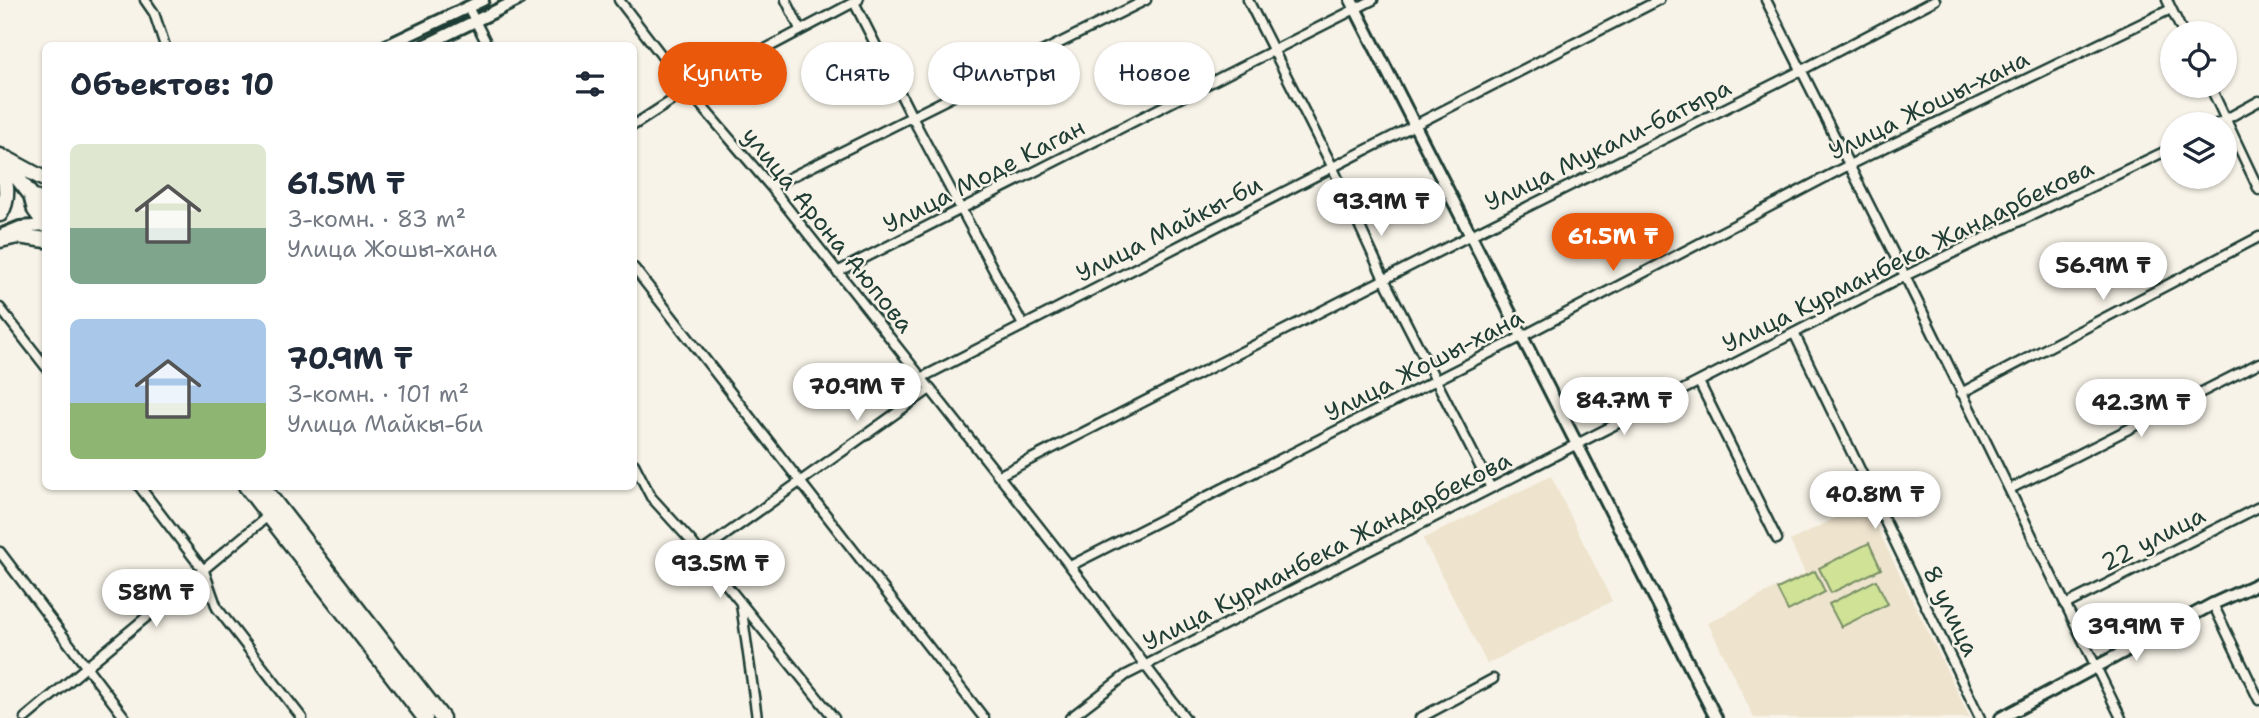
<!DOCTYPE html>
<html lang="ru">
<meta charset="utf-8">
<style>
:root{--surface:#fff;--page:#f2f2f3;--text:#1f2937;--muted:#747a83;--accent:#ea580c}
body{margin:0;font-family:"Shantell Sans",sans-serif;background:var(--page);color:var(--text);height:100vh;display:flex;flex-direction:column;font-size:26px;white-space:nowrap}
*{box-sizing:border-box;margin:0}
p{font-size:23px;color:var(--muted)}
.icon{flex:none;width:38px;height:38px;fill:none;stroke:currentColor;stroke-width:2;stroke-linecap:round;stroke-linejoin:round}
.map{position:relative;flex:1;overflow:hidden}
.drawer{position:absolute;left:42px;top:42px;width:595px;height:448px;display:flex;flex-direction:column;background:var(--surface);border-radius:10px;box-shadow:0 2px 5px #0004}
.drawer>*{flex:none}
.banner{position:absolute;left:658px;top:42px;width:665px;height:63px;display:flex;gap:14px}
.controls{position:absolute;left:2160px;top:21px;display:grid;gap:14px}
.controls a{display:grid;place-items:center;width:77px;height:77px;border-radius:50%;background:var(--surface);box-shadow:0 2px 5px #0004;font-size:35px}
.price{position:absolute;translate:-50% -60px;padding:0 16px;border-radius:24px;background:#fff;color:#222;font-size:23px;line-height:46px;filter:drop-shadow(0 2px 4px #0008)}
.price::after{content:'';position:absolute;left:50%;top:42px;width:21px;height:16px;margin-left:-10px;background:inherit;clip-path:polygon(0 0,100% 0,50% 100%)}
.price.active{background:var(--accent);color:#fff}
ul{padding:0;list-style:none}
li{display:flex;align-items:center;gap:21px;height:175px;padding:0 28px}
li span{display:grid;place-items:center;flex:none;width:196px;height:140px;border-radius:10px;color:#555}
li>.icon{margin-inline-start:auto}
span .icon{width:84px;height:84px;fill:#fffc;stroke-width:1}
li b{font-size:30px}
h2{display:flex;justify-content:space-between;align-items:center;height:84px;padding:0 28px;font-size:30px}
.tag{padding:0 24px;border-radius:32px;background:var(--surface);box-shadow:0 2px 5px #0004;font-size:24px;line-height:63px}
.tag.active{background:var(--accent);color:#fff}
.map>svg:first-child{display:block}
.built{fill:#eee3cd}
.green{fill:#d0e296;stroke:#789065;stroke-width:2}
.lines{fill:none;stroke-linecap:round;stroke-linejoin:round}
.street-casing{stroke:#1f3d34;stroke-width:13}
.secondary-casing{stroke:#1f3d34;stroke-width:16}
.highway-casing{stroke:#1f3d34;stroke-width:19}
.street{stroke:#f7f3e8;stroke-width:8}
.secondary{stroke:#f7f3e8;stroke-width:10}
.highway{stroke:#f7f3e8;stroke-width:14}
.labels{text-anchor:middle;dominant-baseline:central;stroke-width:5;stroke-linejoin:round;paint-order:stroke}
.street-label{font-size:24px;fill:#1f3d34;stroke:#f7f3e8}
</style>
<div class="map">
<svg width="2259" height="718" viewBox="0 0 2259 718">
<rect width="100%" height="100%" fill="#f7f3e8"/>
<filter id="ink" filterUnits="userSpaceOnUse"><feTurbulence type="fractalNoise" baseFrequency=".0143" numOctaves="2"/><feDisplacementMap in="SourceGraphic" scale="14" xChannelSelector="R" yChannelSelector="G"/><feConvolveMatrix kernelMatrix="1 2 1 2 8 2 1 2 1" color-interpolation-filters="sRGB"/></filter>
<g filter="url(#ink)">
<path class="built" d="M 1551,476 L 1612,601 L 1487,664 L 1423,539 Z
M 1865,503 L 1970,718 L 1754,718 L 1708,623 L 1805,573 L 1790,541 Z"/>
<path class="green" d="M 1869,543 L 1881,569 L 1831,593 L 1819,568 Z
M 1815,571 L 1825,592 L 1788,611 L 1777,589 Z
M 1876,580 L 1888,604 L 1841,627 L 1829,604 Z"/>
<g class="lines">
<g class="street-casing">
<path id="street" d="M 145,0 L 154,13 L 165,46
M 619,0 L 688,90 L 771,187 L 1070,566 L 1185,718
M 786,0 L 800,29
M 1248,0 L 1332,166 L 1384,279 L 1491,488
M 1766,0 L 1905,276 L 2121,718
M 2167,0 L 2183,33
M 854,2 L 912,117 L 1023,325
M 468,7 L 488,46
M 2210,86 L 2259,190
M 2217,124 L 2259,101
M 634,125 L 688,90 L 858,0
M 771,187 L 1146,0
M 634,268 L 984,718
M 837,272 L 1373,0
M 0,308 L 46,367
M 1794,333 L 1980,718
M 921,378 L 1659,0
M 1699,382 L 1777,539
M 1961,393 L 2259,237
M 634,464 L 651,497 L 691,541 L 834,718
M 998,476 L 1471,235 L 1802,70 L 1935,0
M 139,486 L 204,571 L 217,608 L 302,718
M 2010,489 L 2259,363
M 0,552 L 125,718
M 700,553 L 930,389
M 1070,566 L 1523,336 L 1849,165 L 2171,9
M 741,604 L 757,718
M 2213,604 L 2259,700
M 2065,605 L 2259,507
M 25,718 L 268,516
M 1070,718 L 1126,675 L 1144,666 L 1905,276 L 2172,148
M 1420,718 L 1493,679"/>
</g>
<g class="secondary-casing">
<path id="secondary" d="M 1351,0 L 1716,718
M 386,46 L 483,0
M 424,46 L 518,0
M 3,234 L 20,227 L 46,225
M 2001,718 L 2213,604 L 2259,583"/>
</g>
<g class="highway-casing">
<path id="highway" d="M 0,156 L 31,195 L 46,205
M 7,159 L 46,180
M 31,195 L 35,210 L 46,225
M 0,214 C 11,198 5,178 0,160
M 0,240 L 18,236 L 46,240
M 246,486 L 425,718
M 262,486 L 442,718"/>
</g>
<use href="#street" class="street"/>
<use href="#secondary" class="secondary"/>
<use href="#highway" class="highway"/>
</g>
</g>
<g class="labels">
<g class="street-label">
<text transform="translate(1929 105) rotate(-26)">Улица Жошы-хана</text>
<text transform="translate(1608 145) rotate(-26)">Улица Мукали-батыра</text>
<text transform="translate(984 176) rotate(-27)">Улица Моде Каган</text>
<text transform="translate(1169 229) rotate(-27)">Улица Майкы-би</text>
<text transform="translate(828 230) rotate(51)">улица Арона Аюпова</text>
<text transform="translate(1908 256) rotate(-26)">Улица Курманбека Жандарбекова</text>
<text transform="translate(1424 365) rotate(-27)">Улица Жошы-хана</text>
<text transform="translate(2153 539) rotate(-27)">22 улица</text>
<text transform="translate(1327 551) rotate(-27)">Улица Курманбека Жандарбекова</text>
<text transform="translate(1951 611) rotate(64)">8 улица</text>
</g>
</g>
</svg>
<div class="controls">
<a><svg class="icon" aria-label="locate" viewBox="0 0 24 24"><circle cx="12" cy="12" r="6"/><path d="M12 2v4M12 18v4M2 12h4M18 12h4"/></svg></a>
<a><svg class="icon" aria-label="layers" viewBox="0 0 24 24"><path d="M12 4l9 5-9 5-9-5zM3 14l9 5 9-5"/></svg></a>
</div>
<b class="price" style="left:1381px;top:238px">93.9M ₸</b>
<b class="price active" style="left:1613px;top:273px">61.5M ₸</b>
<b class="price" style="left:2103px;top:302px">56.9M ₸</b>
<b class="price" style="left:857px;top:423px">70.9M ₸</b>
<b class="price" style="left:1624px;top:437px">84.7M ₸</b>
<b class="price" style="left:2141px;top:439px">42.3M ₸</b>
<b class="price" style="left:1875px;top:531px">40.8M ₸</b>
<b class="price" style="left:720px;top:600px">93.5M ₸</b>
<b class="price" style="left:156px;top:629px">58M ₸</b>
<b class="price" style="left:2136px;top:663px">39.9M ₸</b>
<div class="banner">
<a class="tag active">Купить</a>
<a class="tag">Снять</a>
<a class="tag">Фильтры</a>
<a class="tag">Новое</a>
</div>
<section class="drawer">
<h2>Объектов: 10<svg class="icon" aria-label="filters" viewBox="0 0 24 24"><path d="M4 7h16M4 17h16"/><circle cx="9" cy="7" r="2"/><circle cx="15" cy="17" r="2"/></svg></h2>
<ul>
<li><span style="background:linear-gradient(#dfe7d0 60%,#7fa58c 0)"><svg class="icon" aria-label="home" viewBox="0 0 24 24"><path d="M3 11l9-7 9 7M6 9v11h12V9"/></svg></span><div><b>61.5M ₸</b><p>3-комн. · 83 m²</p><p>Улица Жошы-хана</p></div></li>
<li><span style="background:linear-gradient(#a9c7e8 60%,#8fb573 0)"><svg class="icon" aria-label="home" viewBox="0 0 24 24"><path d="M3 11l9-7 9 7M6 9v11h12V9"/></svg></span><div><b>70.9M ₸</b><p>3-комн. · 101 m²</p><p>Улица Майкы-би</p></div></li>
</ul>
</section>
</div>
